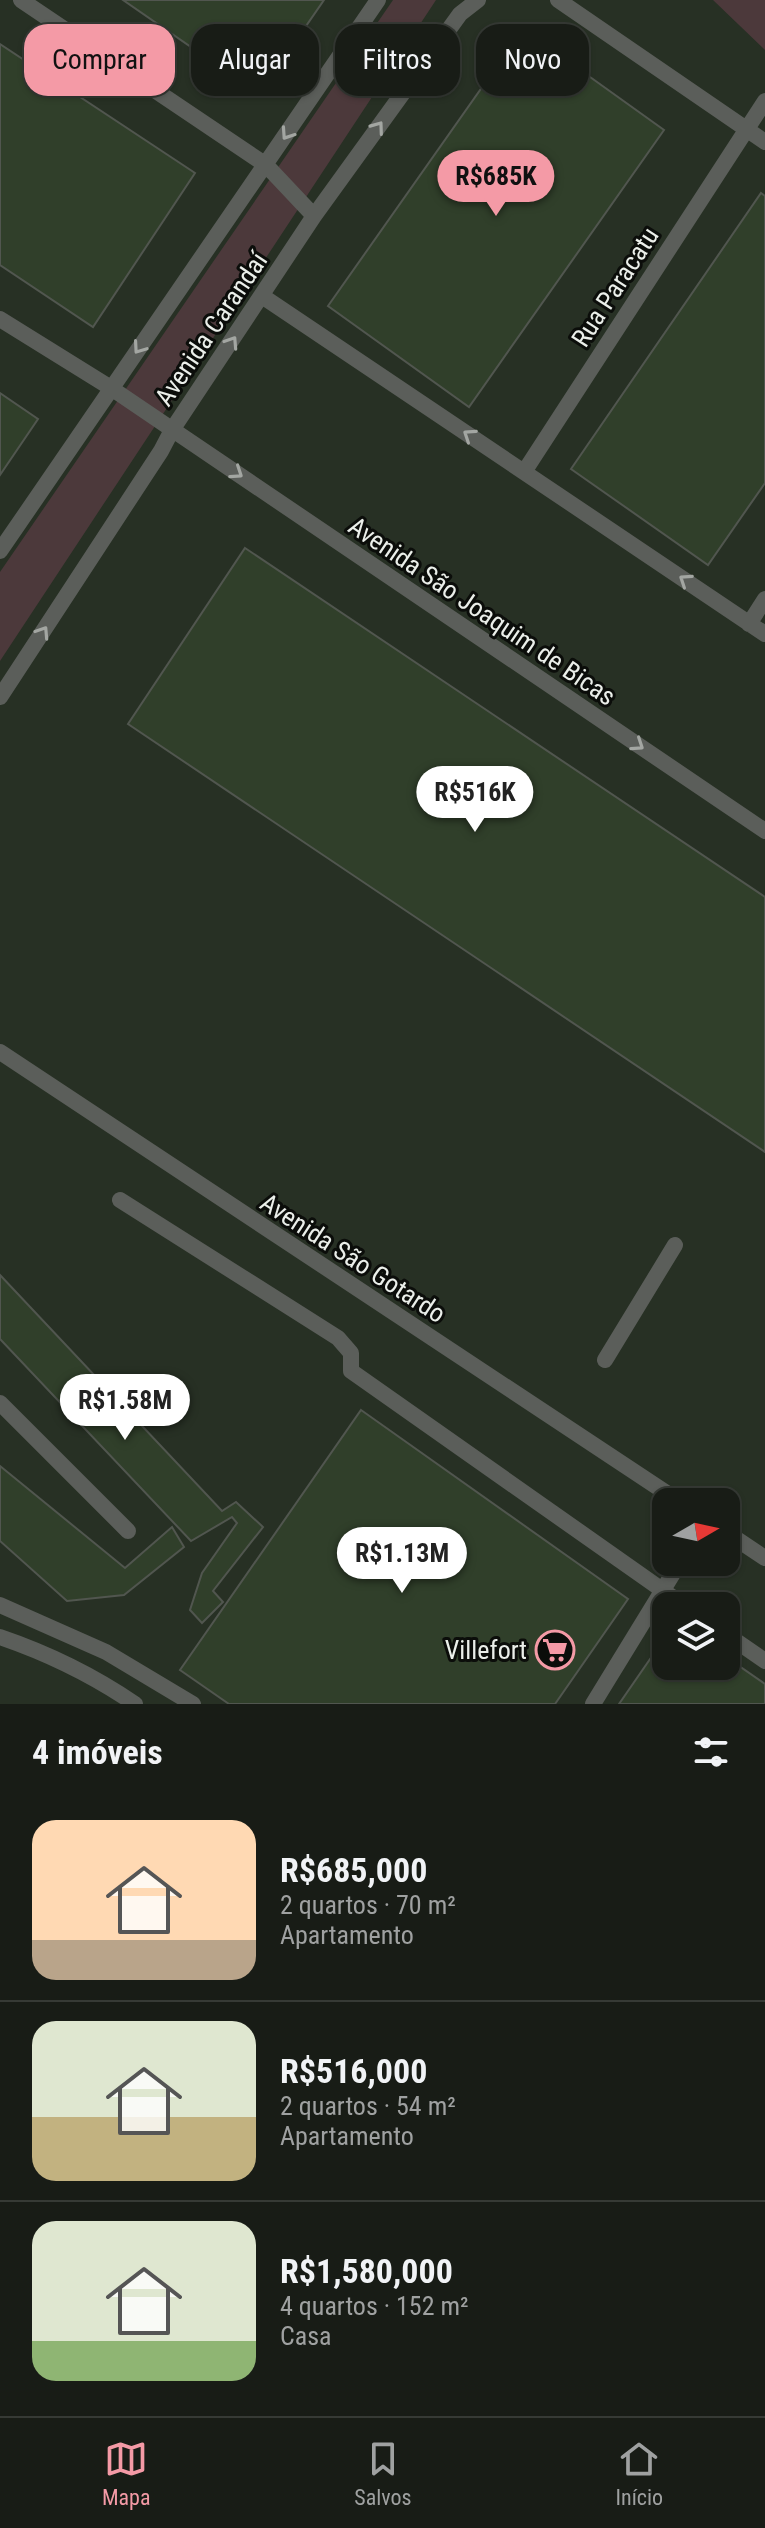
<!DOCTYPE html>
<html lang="pt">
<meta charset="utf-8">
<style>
:root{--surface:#181c16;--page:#252923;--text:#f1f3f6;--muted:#9fa1a1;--line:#363a35;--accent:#f49aa6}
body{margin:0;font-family:"Roboto Condensed",sans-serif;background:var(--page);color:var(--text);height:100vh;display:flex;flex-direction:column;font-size:30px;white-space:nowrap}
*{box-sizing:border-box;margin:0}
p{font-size:26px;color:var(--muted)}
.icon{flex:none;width:44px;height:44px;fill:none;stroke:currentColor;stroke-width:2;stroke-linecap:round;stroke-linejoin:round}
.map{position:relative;height:1704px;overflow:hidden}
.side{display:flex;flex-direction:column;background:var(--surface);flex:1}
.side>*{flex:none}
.banner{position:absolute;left:24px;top:24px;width:718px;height:72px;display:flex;gap:16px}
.needle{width:52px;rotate:81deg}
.fabs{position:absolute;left:652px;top:1488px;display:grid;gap:16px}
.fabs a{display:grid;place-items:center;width:88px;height:88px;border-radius:16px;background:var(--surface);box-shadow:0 2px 6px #0004,0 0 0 2px var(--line);font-size:40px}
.price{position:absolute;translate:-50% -68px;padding:0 18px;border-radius:28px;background:#fff;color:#222;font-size:26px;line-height:52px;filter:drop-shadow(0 2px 4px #0008)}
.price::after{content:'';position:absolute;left:50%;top:48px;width:24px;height:18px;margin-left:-12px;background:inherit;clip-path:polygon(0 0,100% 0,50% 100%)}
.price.active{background:var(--accent);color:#111}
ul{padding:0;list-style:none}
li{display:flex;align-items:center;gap:24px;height:200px;padding:0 32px}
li+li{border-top:2px solid var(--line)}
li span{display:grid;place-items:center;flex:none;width:224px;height:160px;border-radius:24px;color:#555}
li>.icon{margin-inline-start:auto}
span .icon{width:96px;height:96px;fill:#fffc;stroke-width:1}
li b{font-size:34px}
h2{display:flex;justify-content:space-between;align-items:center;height:96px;padding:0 32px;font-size:34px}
.chip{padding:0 28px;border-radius:24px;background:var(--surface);box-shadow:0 2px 6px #0004,0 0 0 2px var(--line);font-size:28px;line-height:72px}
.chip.active{background:var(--accent);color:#111}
.tab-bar{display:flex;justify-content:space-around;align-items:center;height:112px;border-top:2px solid var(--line);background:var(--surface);font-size:22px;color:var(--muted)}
.tab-bar a{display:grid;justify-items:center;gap:4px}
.tab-bar .active{color:var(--accent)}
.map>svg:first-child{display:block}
.built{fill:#273024;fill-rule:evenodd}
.green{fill:#4c393b}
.building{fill:#303f2a;stroke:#51564f;stroke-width:2}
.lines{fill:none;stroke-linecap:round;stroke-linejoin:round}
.lane{stroke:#5b5e5a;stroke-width:16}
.oneway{stroke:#a3a6a2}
.labels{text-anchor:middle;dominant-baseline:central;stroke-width:6;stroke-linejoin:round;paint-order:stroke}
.street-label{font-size:26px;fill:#ebefea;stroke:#0b0d0a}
.poi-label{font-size:26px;fill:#ebefea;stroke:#0b0d0a;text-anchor:end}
</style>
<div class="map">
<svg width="765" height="1704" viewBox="0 0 765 1704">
<rect width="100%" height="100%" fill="#20251e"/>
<path class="built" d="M 0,0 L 765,0 L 765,1704 L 0,1704 ZM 666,1502 L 726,1502 L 726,1562 L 666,1562 ZM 666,1606 L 726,1606 L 726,1666 L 666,1666 Z"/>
<path class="green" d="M 393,0 L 436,0 L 0,661 L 0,572 Z
M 713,0 L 765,0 L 765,50 Z"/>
<path class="building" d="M 123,0 L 324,0 L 259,94 Z
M 523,29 L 664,130 L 469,407 L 328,306 Z
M 0,44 L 195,173 L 93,327 L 0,265 Z
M 761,193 L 765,196 L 765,483 L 708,565 L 571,469 Z
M 0,393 L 38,419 L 0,475 Z
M 245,548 L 765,897 L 765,1152 L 128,724 Z
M 0,1275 L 222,1511 L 236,1502 L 263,1527 L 213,1591 L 223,1602 L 202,1623 L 190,1610 L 202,1573 L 237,1523 L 232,1517 L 191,1541 L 0,1339 Z
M 361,1410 L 628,1599 L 555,1704 L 229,1704 L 180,1670 Z
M 0,1466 L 125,1568 L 172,1527 L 184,1547 L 124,1595 L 67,1601 L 0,1541 Z
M 666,1636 L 666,1666 L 726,1666 L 726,1657 L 765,1684 L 765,1704 L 619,1704 Z"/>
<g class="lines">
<path class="lane" d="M 21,0 L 266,165 L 314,216
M 558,0 L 765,142
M 262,296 L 765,634
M 0,319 L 111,388 L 765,831
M 524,472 L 765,101
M 0,551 L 378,0
M 749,624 L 765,599
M 0,697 L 161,451 L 172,430 L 314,216 L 460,14 L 478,0
M 0,1052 L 680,1502
M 120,1200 L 338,1338 L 351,1353 L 351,1371 L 685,1606
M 605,1360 L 675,1245
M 0,1403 L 128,1531
M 726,1532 L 765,1558
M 0,1605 L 106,1652 L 193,1704
M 726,1634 L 765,1661
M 0,1637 C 47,1653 94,1676 135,1704
M 593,1704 L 680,1562"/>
</g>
<defs><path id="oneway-chevron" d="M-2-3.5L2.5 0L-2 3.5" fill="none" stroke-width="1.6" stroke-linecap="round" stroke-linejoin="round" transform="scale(2)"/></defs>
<g class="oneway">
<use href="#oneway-chevron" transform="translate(378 127) rotate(-54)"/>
<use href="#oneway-chevron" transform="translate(287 134) rotate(124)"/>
<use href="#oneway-chevron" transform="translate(232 342) rotate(-57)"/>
<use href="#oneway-chevron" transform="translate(139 348) rotate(125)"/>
<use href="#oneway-chevron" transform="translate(469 435) rotate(-146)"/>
<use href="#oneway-chevron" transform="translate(237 473) rotate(34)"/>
<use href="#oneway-chevron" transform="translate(685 580) rotate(-146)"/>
<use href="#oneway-chevron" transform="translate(43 632) rotate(-57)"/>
<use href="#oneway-chevron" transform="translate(638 745) rotate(34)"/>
</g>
<defs>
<g id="supermarket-ring" transform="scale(2)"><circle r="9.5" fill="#0b0d0a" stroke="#f49aa6" stroke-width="1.5"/><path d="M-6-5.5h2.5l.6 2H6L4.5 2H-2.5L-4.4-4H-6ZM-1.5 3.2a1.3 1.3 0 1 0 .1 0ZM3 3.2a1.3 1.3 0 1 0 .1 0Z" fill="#f49aa6"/></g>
</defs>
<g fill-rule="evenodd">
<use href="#supermarket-ring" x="555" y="1650"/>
</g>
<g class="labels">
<g class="street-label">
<text transform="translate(615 287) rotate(-57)">Rua Paracatu</text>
<text transform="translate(211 329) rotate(-56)">Avenida Carandaí</text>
<text transform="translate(482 611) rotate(34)">Avenida São Joaquim de Bicas</text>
<text transform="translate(353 1258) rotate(33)">Avenida São Gotardo</text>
</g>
<g class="poi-label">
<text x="527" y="1650">Villefort</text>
</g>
</g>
</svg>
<div class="fabs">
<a><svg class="needle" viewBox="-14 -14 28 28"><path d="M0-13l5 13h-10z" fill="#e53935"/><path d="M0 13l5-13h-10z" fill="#9fa1a1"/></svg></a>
<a><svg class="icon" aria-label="layers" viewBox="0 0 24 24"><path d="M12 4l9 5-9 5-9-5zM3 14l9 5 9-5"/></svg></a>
</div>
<b class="price active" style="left:496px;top:218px">R$685K</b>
<b class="price" style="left:475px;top:834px">R$516K</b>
<b class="price" style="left:125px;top:1442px">R$1.58M</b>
<b class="price" style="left:402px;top:1595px">R$1.13M</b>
<div class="banner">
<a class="chip active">Comprar</a>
<a class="chip">Alugar</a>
<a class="chip">Filtros</a>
<a class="chip">Novo</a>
</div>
</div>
<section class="side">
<h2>4 imóveis<svg class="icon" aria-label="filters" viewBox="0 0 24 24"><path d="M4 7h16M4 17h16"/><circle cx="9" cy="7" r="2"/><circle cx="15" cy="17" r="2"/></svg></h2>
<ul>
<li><span style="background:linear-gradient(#ffd9b3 75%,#b9a48a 0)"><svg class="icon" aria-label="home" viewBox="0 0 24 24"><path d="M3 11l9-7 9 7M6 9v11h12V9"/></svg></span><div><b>R$685,000</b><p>2 quartos · 70 m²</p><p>Apartamento</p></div></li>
<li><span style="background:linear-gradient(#dfe7d0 60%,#c2b280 0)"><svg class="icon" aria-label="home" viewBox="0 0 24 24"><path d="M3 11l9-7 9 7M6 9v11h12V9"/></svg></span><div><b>R$516,000</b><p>2 quartos · 54 m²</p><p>Apartamento</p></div></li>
<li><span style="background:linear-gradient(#dfe7d0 75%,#8fb573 0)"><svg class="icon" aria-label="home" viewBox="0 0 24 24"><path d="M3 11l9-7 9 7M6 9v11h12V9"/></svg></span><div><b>R$1,580,000</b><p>4 quartos · 152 m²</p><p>Casa</p></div></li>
</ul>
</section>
<nav class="tab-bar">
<a class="active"><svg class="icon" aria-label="map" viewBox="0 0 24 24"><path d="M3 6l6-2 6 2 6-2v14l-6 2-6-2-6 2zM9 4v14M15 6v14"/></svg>Mapa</a>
<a><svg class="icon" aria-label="saved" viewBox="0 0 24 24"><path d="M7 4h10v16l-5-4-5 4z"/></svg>Salvos</a>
<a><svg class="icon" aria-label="home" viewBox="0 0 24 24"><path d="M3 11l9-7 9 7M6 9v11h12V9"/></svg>Início</a>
</nav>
